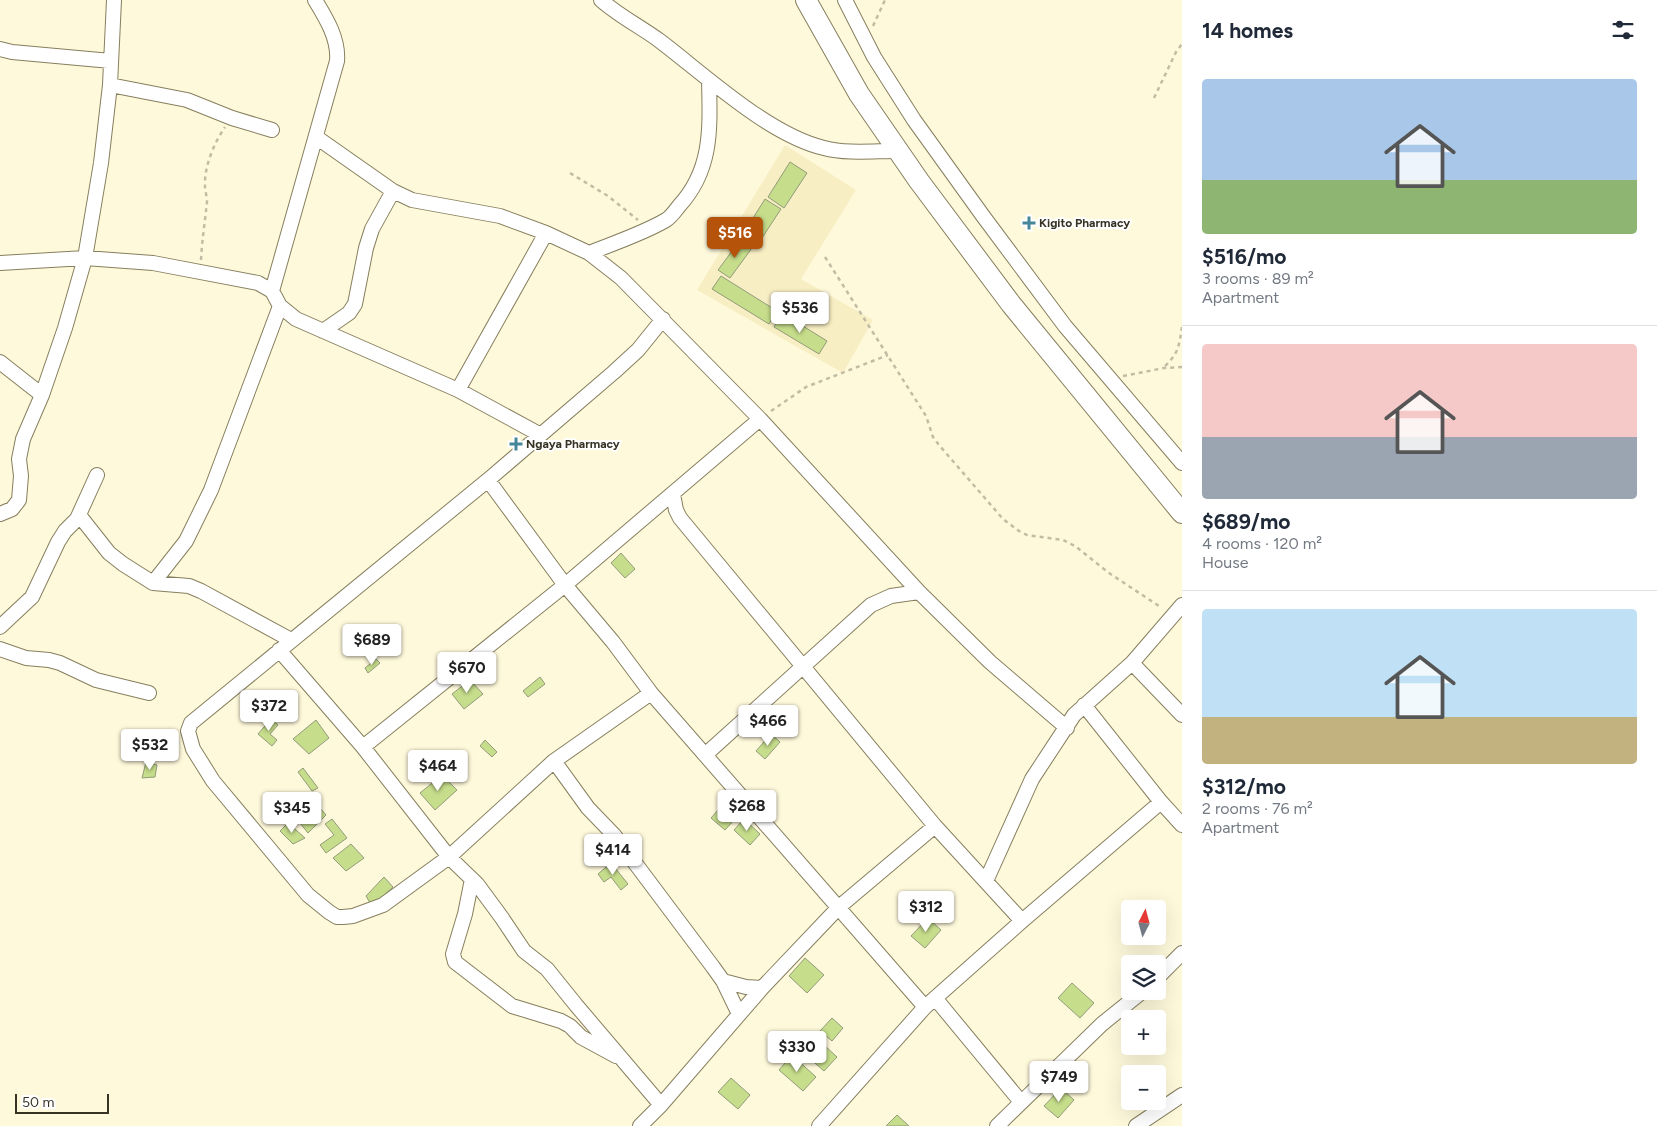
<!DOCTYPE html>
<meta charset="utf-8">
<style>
:root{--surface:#fff;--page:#f6f6f7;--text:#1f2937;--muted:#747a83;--line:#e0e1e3;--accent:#b45309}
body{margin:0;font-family:Figtree,sans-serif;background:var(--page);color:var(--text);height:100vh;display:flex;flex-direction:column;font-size:19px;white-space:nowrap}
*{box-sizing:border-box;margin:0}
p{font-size:16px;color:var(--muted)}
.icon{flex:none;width:28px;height:28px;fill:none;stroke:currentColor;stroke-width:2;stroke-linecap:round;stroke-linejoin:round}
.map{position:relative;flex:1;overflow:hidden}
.panel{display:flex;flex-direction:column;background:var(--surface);width:475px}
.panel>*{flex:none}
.needle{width:32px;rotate:6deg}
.controls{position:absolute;left:1121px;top:900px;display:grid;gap:10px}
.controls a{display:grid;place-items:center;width:45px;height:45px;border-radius:5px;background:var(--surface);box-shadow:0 5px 20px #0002;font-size:25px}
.scale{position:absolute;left:15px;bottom:12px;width:94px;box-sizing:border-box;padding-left:5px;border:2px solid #363325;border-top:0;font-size:14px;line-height:18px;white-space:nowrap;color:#363325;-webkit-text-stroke:4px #fff;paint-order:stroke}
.price{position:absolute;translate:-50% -42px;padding:0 11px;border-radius:5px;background:#fff;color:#222;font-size:16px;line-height:32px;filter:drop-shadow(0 1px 2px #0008)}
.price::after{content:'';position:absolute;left:50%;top:30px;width:15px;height:11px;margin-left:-8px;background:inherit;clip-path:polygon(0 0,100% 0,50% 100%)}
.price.on{background:var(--accent);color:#fff}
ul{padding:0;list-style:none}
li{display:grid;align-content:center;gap:10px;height:265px;padding:0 20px}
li+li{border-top:1px solid var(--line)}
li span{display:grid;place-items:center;height:155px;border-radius:5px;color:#555}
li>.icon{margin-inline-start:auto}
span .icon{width:90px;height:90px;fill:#fffc;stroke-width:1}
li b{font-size:21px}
h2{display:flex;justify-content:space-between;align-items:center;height:60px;padding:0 20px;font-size:21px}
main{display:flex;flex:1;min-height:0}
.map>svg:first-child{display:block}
.built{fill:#f8eec3}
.building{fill:#c6dd8b;stroke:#929b7b}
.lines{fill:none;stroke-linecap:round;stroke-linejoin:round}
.minor-casing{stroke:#867f5e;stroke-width:16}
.highway-casing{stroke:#867f5e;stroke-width:22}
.path{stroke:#c1bca3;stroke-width:2.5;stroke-dasharray:4 4;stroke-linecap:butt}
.minor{stroke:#fff;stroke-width:14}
.highway{stroke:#fff;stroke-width:20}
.poi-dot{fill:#458699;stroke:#fff;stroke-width:2}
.labels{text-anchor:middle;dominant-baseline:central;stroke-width:4;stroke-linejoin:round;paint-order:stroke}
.poi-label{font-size:12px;font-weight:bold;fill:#363325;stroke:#fff;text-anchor:start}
</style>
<main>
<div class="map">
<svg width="1182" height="1126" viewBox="0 0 1182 1126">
<rect width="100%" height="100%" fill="#fff9dc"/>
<path class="built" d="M 785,145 L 856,190 L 801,279 L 873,320 L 843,373 L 697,290 Z"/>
<path class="building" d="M 790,162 L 807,173 L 784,208 L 768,197 Z
M 765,199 L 781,209 L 758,244 L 743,234 Z
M 741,239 L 752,248 L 730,278 L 718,270 Z
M 721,276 L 777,311 L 769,324 L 712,289 Z
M 782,313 L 827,341 L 819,354 L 774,327 Z
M 621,553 L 635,569 L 625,578 L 611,563 Z
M 376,659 L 380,663 L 368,673 L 365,668 Z
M 540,677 L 545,684 L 528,697 L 523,691 Z
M 470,680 L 483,694 L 464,709 L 452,694 Z
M 271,719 L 278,725 L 270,734 L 277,740 L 272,746 L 258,734 Z
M 316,720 L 329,738 L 309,754 L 293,739 Z
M 771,734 L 780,742 L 765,759 L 756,751 Z
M 485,740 L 497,752 L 492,757 L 480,746 Z
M 146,762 L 157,765 L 155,777 L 142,778 Z
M 303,768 L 318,788 L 312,791 L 298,772 Z
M 442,775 L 457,790 L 435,810 L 420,793 Z
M 729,798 L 743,810 L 725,830 L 711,818 Z
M 315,802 L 326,815 L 308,833 L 296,818 Z
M 332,819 L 347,838 L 326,853 L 320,845 L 334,835 L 325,824 Z
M 744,819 L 760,834 L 750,845 L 734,830 Z
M 288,823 L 305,838 L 293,844 L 280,831 Z
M 351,844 L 364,858 L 346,871 L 333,858 Z
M 611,863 L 628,884 L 621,890 L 611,877 L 604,882 L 598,874 Z
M 384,877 L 393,887 L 372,906 L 366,896 Z
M 928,918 L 941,930 L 925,948 L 911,936 Z
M 805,958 L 824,975 L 807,993 L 789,976 Z
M 1072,983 L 1094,1003 L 1080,1018 L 1058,998 Z
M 832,1018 L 843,1028 L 832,1041 L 820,1031 Z
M 812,1034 L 837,1057 L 824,1071 L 799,1049 Z
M 792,1055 L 816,1077 L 803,1091 L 779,1070 Z
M 731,1078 L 750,1095 L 738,1109 L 718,1092 Z
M 1061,1088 L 1074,1100 L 1058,1118 L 1044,1106 Z
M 897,1115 L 909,1126 L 886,1126 Z"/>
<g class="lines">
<g class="minor-casing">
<path id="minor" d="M 601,0 C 619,16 641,27 660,41 C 706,76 769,135 824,148 C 846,154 874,151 896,151
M 845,0 L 874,57 L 914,120 L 983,216 L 1065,326 L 1182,463
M 0,49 L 12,52 L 111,61
M 110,85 L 187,100 L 232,118 L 272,130
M 316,137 L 393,191 L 412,200 L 500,216 L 546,233 L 589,253 L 621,278 L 760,419 L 919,592 L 990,662 L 1067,728
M 589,253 C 614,243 642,234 666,220 C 671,217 675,211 679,206 C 713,169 710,127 709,80
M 0,263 L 85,258 L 153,263 L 258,283 L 272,291 L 280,306 L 296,319 L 458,390 L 539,434
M 272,291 L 337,61 C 339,39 326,18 315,0
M 323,331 L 349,313 L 355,304 L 366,248 L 372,229 L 393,191
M 0,362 L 42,395
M 458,390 L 546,233
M 488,480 L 565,585 L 613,642 L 651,693 L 925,1007
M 673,494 L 676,510 L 680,518 L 935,826 L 1022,921
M 0,514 L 12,509 L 19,500 L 21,476 L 19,459 L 23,439 L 42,395 L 65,328 L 85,258 L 101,163 L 110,85 L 114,0
M 79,515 L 109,553 L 123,564 L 153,583 L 189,586 L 201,591 L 291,640
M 153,583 L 186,541 L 211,490 L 280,306
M 0,627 L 32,597 L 58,542 L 65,531 L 77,519 L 97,475
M 0,649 L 26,658 L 49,660 L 60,663 L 96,680 L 149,693
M 279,650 L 363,747 L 449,857 L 477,884 L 502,918 L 524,951 L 547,969 L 576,1005 L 661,1105
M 1132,663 L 1182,715
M 651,693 L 554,761 L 449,857 L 383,905 L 353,916 L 343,917 L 337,917 L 329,912 L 308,895 L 213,781 L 193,749 L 188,731 L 191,723 L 488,480 L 614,372 L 638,350 L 663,319
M 1084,705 L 1161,802 L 1182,825
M 363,747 L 565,585 L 760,419
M 705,755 L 871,605 L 891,596 L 919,592
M 554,761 L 588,808 L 614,835 L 713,967 L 723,981 L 739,1014
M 472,879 L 465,914 L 453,954 L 455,962 L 512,1006 L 561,1021 L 570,1026 L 581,1037 L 616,1056
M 986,881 L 1032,779 L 1074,715 L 1132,663 L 1182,605
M 1158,977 L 1182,953
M 723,981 L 746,987 L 762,988
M 935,998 L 1021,1102
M 640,1126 L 661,1105 L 762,988 L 839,907 L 935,826
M 819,1126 L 925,1007 L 1022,921 L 1161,802
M 997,1126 L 1102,1024 L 1143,991
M 1136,1126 L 1182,1095"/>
</g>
<g class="highway-casing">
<path id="highway" d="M 806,0 L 859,94 L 919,181 L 1011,304 L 1182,513"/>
</g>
<path class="path" d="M 873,26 L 885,0
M 1154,98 L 1176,52 L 1182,44
M 570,173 L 608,196 L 638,220
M 825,257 L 926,416 L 933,437 L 939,445 L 1003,519 L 1019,531 L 1027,535 L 1063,540 L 1075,546 L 1109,573 L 1162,608
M 201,260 C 202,240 205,221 207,202 C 207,196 205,191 205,186 C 204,167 214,143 225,127
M 1165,366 C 1179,353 1179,345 1182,327
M 1123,376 L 1164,368 L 1182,367
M 771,411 L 806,387 L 888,355"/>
<use href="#minor" class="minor"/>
<use href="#highway" class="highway"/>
</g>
<g class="poi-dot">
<path d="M1026.5 215.5h5v5h5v5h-5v5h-5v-5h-5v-5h5z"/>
<path d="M513.5 436.5h5v5h5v5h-5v5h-5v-5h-5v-5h5z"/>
</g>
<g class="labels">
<g class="poi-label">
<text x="1039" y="223">Kigito Pharmacy</text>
<text x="526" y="444">Ngaya Pharmacy</text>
</g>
</g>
</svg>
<div class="controls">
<a><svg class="needle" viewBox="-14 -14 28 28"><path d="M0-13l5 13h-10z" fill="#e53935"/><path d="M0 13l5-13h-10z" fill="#747a83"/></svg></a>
<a><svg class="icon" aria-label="layers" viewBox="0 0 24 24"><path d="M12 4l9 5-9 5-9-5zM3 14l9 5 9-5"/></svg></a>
<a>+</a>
<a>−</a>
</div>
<div class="scale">50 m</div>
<b class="price on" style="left:735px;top:259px">$516</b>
<b class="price" style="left:800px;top:334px">$536</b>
<b class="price" style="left:372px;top:666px">$689</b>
<b class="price" style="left:467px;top:694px">$670</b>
<b class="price" style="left:269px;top:732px">$372</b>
<b class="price" style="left:768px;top:747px">$466</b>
<b class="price" style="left:150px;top:771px">$532</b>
<b class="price" style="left:438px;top:792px">$464</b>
<b class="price" style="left:747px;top:832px">$268</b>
<b class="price" style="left:292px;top:834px">$345</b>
<b class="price" style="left:613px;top:876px">$414</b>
<b class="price" style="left:926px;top:933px">$312</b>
<b class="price" style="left:797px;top:1073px">$330</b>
<b class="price" style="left:1059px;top:1103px">$749</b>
</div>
<section class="panel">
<h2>14 homes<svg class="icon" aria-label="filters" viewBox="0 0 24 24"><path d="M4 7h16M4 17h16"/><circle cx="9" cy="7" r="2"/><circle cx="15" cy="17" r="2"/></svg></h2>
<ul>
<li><span style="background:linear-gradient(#a9c7e8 65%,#8fb573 0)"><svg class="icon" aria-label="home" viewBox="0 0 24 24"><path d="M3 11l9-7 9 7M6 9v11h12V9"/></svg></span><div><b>$516/mo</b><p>3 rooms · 89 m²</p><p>Apartment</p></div></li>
<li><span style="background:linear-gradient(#f6c9c9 60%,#9aa5b1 0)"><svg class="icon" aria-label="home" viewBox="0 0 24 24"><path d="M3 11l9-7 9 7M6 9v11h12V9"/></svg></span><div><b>$689/mo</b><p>4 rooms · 120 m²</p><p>House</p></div></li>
<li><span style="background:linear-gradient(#bfe0f5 70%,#c2b280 0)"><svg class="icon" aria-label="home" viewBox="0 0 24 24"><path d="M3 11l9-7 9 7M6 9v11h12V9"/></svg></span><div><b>$312/mo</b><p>2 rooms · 76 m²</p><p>Apartment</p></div></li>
</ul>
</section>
</main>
